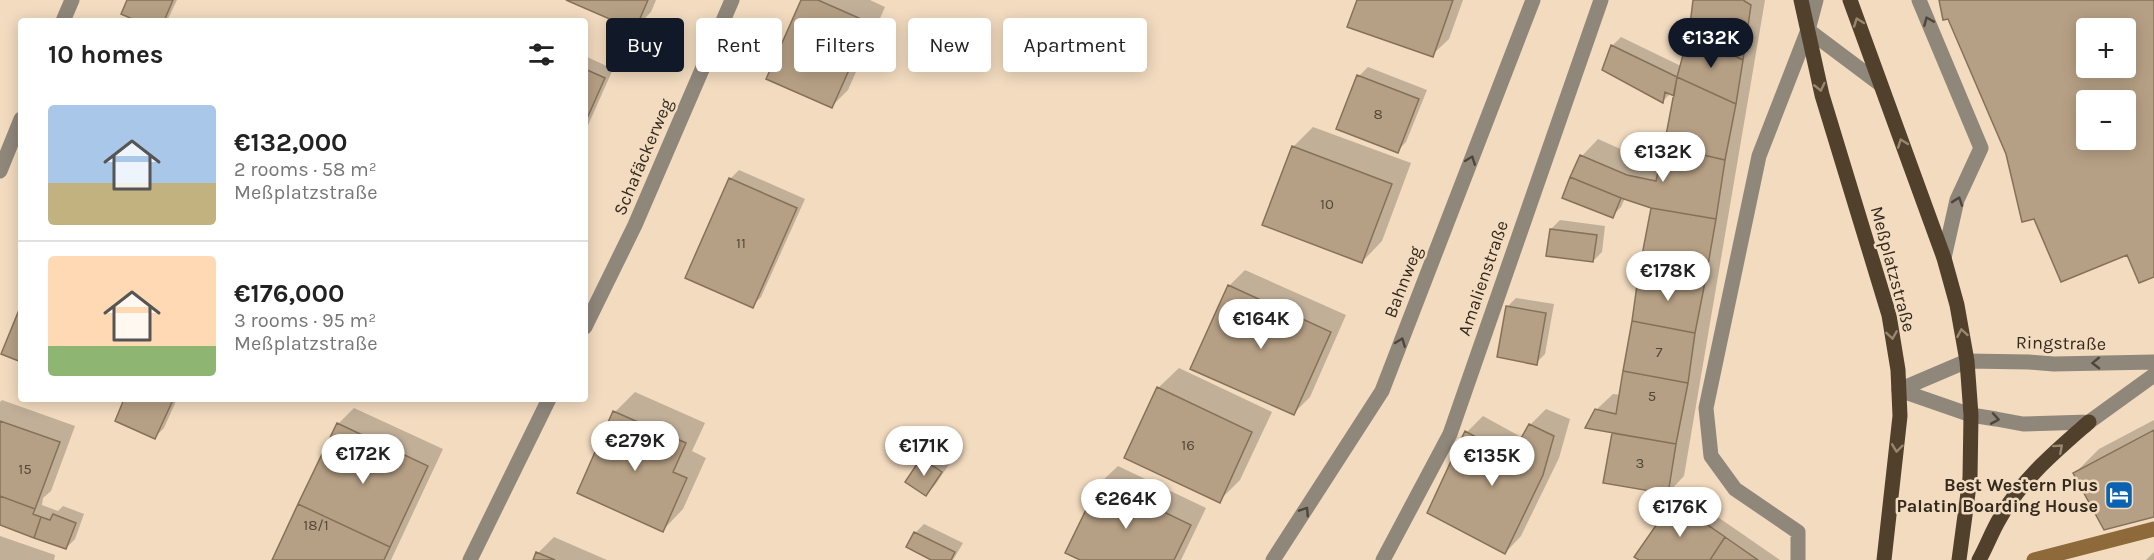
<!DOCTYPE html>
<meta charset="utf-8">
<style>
:root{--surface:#fff;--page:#f6f6f6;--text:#222;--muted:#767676;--line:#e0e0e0;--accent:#111827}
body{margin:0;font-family:Karla,sans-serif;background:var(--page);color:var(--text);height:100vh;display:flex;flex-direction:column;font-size:22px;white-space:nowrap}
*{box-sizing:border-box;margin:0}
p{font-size:20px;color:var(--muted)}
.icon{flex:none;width:33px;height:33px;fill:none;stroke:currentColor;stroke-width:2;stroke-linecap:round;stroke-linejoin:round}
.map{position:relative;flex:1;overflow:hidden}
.details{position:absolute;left:18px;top:18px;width:570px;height:384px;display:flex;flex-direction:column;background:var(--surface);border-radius:6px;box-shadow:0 3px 15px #0003}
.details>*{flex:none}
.guide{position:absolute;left:606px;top:18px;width:570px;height:54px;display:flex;gap:12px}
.buttons{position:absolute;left:2076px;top:18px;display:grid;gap:12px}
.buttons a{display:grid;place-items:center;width:60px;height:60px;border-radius:6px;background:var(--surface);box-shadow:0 3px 15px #0003;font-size:30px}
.price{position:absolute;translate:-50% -51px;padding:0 14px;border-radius:21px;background:#fff;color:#222;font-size:20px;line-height:39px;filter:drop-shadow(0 2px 3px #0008)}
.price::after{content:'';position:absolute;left:50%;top:36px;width:18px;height:14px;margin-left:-9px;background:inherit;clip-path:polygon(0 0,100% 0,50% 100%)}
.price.on{background:var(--accent);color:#fff}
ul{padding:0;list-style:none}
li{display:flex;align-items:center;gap:18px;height:150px;padding:0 30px}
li+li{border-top:2px solid var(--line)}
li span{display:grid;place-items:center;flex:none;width:168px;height:120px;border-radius:6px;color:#555}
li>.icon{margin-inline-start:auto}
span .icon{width:72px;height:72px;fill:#fffc;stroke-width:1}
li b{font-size:26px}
h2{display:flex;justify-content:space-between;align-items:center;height:72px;padding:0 30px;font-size:26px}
.tag{padding:0 21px;border-radius:6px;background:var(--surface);box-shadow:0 3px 15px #0003;font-size:21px;line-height:54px}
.tag.on{background:var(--accent);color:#fff}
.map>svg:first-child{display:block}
.shadow{fill:#0003;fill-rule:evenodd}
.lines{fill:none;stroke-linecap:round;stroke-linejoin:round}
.stream{stroke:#8e6a3a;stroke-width:15}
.building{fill:#b6a085;stroke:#867158;stroke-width:1.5;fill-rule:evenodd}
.minor{stroke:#90877b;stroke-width:15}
.major{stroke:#50402c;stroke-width:15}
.oneway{stroke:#4f463b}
.oneway2{stroke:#99866e}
.labels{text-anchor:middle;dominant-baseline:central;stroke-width:5;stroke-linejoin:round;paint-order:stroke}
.number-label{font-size:15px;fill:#544838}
.street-label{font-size:18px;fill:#332a1f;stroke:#f2dbbf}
.poi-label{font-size:18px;font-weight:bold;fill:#332a1f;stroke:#f2dbbf;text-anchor:end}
</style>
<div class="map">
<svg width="2154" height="560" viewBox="0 0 2154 560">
<rect width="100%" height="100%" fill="#f2dbbf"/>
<path class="shadow" d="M 129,0 L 177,0 L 167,21 L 141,21 Z
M 570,0 L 656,0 L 651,12 L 635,28 Z
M 803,0 L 870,0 L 885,7 L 848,90 L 832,106 Z
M 1359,0 L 1463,0 L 1449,39 L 1432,55 Z
M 1695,0 L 1765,0 L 1684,476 L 1668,493 L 1605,481 L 1614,432 L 1596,410 L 1613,394 L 1621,395 L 1653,206 L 1625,198 L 1621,207 L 1612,216 L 1572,178 L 1582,156 L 1598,139 L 1643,159 L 1661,163 L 1677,91 L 1671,93 L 1663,101 L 1603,69 L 1613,45 L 1621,37 L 1683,67 Z
M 1940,0 L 2154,0 L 2154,275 L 2007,154 ZM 2086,28 L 2126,28 L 2126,68 L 2086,68 ZM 2086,100 L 2126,100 L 2126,140 L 2086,140 Z
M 585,56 L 613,69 L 585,132 Z
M 1368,67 L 1427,90 L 1406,142 L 1397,151 L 1359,76 Z
M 1313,127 L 1411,163 L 1382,241 L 1362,262 L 1293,147 Z
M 739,170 L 805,199 L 761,297 L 752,306 L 687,277 L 730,179 Z
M 1560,220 L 1605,226 L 1602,252 L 1593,261 L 1551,229 Z
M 1245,270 L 1346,315 L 1310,397 L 1293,414 L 1229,286 Z
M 1516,298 L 1554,304 L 1545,354 L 1536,363 L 1507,307 Z
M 1179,368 L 1272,412 L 1240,480 L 1219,501 L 1158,388 Z
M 635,392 L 705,423 L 692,451 L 706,458 L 683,509 L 663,530 L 615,412 Z
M 126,399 L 177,399 L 164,428 L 155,437 L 117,420 Z
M 2,400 L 75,426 L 51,491 L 43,498 L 42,505 L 58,511 L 63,506 L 84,514 L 75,539 L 66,548 L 0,524 L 0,402 Z
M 354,408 L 443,449 L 391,560 L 274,560 L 338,424 Z
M 1546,409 L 1570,419 L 1559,458 L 1521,536 L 1505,553 L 1429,512 L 1467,432 L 1483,416 L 1523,438 L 1530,425 Z
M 2154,420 L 2154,515 L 2075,473 L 2099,449 Z
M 931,451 L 950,463 L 935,485 L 926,494 L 922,459 Z
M 1118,466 L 1206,508 L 1181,560 L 1083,560 L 1101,482 Z
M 1683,493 L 1780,560 L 1641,560 L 1674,502 Z
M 924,524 L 963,543 L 953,560 L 934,560 L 915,533 Z
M 0,536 L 55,555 L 54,560 L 0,560 Z
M 554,537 L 607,560 L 534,560 L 538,553 Z
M 2154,552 L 2154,560 L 2146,560 Z"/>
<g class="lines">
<path class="stream" d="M 2034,560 L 2154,529"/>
</g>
<path class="building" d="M 127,0 L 173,0 L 164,21 L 137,21 L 121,14 Z
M 566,0 L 648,0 L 635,30 Z
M 801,0 L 818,0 L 870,23 L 832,108 L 766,79 Z
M 1357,0 L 1453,0 L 1433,57 L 1347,27 Z
M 1693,0 L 1743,0 L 1751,5 L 1743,60 L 1689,33 Z
M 1939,0 L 2154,0 L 2154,277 L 2139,283 L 2127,255 L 2061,282 L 2034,219 L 2022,222 L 2006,154 L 1948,19 L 1943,20 ZM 2086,28 L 2126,28 L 2126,68 L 2086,68 ZM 2086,100 L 2126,100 L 2126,140 L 2086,140 Z
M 1689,33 L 1743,60 L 1736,104 L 1677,77 Z
M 1611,45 L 1677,77 L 1674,96 L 1665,92 L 1663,103 L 1602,70 Z
M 585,69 L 605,78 L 585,123 Z
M 1357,75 L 1419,99 L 1398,153 L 1336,129 Z
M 1677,77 L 1736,104 L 1725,160 L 1664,146 Z
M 1292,146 L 1392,184 L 1362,263 L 1262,225 Z
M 1664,146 L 1725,160 L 1716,219 L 1651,208 L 1621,198 L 1570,177 L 1580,155 L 1627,175 L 1656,181 Z
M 1570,177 L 1621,198 L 1613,218 L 1562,198 Z
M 729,178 L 797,208 L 753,308 L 685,278 Z
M 1651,208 L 1716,219 L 1705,282 L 1639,271 Z
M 1550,229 L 1597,235 L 1593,262 L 1546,256 Z
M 1639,271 L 1705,282 L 1695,333 L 1632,321 Z
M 1228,285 L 1331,332 L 1294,415 L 1190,369 Z
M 21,305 L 21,362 L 1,354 Z
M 1506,306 L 1546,313 L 1537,365 L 1497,357 Z
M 1632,321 L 1695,333 L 1688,383 L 1623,371 Z
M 1623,371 L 1688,383 L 1676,444 L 1585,428 L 1595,409 L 1616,414 Z
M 1157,387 L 1252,432 L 1220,503 L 1124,458 Z
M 124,399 L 173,400 L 155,439 L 115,421 Z
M 613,411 L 686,443 L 673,472 L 687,478 L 663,532 L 577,493 Z
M 0,421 L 60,442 L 35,509 L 0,496 Z
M 337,423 L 428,466 L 390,547 L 298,504 Z
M 1529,424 L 1554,436 L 1543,475 L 1505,554 L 1427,513 L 1465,431 L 1511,456 Z
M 2154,430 L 2154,517 L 2104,530 L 2073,473 Z
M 1612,433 L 1676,444 L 1668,494 L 1603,483 Z
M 921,458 L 942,472 L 926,496 L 905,482 Z
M 1100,481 L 1191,525 L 1174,560 L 1080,560 L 1065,553 Z
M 0,496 L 35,509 L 33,514 L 41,517 L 34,538 L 0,525 Z
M 1673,501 L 1725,537 L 1710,560 L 1639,560 L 1634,557 Z
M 298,504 L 390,547 L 384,560 L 272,560 Z
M 53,514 L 76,523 L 66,549 L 34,538 L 41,517 L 50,520 Z
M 914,532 L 955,552 L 951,560 L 931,560 L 906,547 Z
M 1725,537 L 1758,560 L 1710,560 Z
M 536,552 L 555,560 L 533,560 Z"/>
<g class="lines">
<path class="minor" d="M 1919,0 L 1981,148 L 1957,200 L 1944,258
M 63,21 L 72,0
M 1808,30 L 1880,84
M 0,171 L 21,119
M 585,327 L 635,225 L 732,0
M 1899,390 L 1971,415 L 1996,419 L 2023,424 L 2089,422 L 2154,375
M 1899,390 L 1967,361 L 2029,362 L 2054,364 L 2154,362
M 470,560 L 549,399
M 1273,560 L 1382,391 L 1533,0
M 1383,560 L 1450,434 L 1601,0
M 1798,560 L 1798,532 L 1735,489 L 1711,456 L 1706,408 L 1759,156 L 1808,30 L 1816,0"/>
<path class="major" d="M 1801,0 L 1822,95 L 1889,315 L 1898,370 L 1900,416 L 1884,560
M 1850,0 L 1944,258 L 1957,305 L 1967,361 L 1971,415 L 1970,478 L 1959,560
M 1979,560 C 1987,546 1992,531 2000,518 C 2022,479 2056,451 2089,422"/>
</g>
<defs><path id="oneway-chevron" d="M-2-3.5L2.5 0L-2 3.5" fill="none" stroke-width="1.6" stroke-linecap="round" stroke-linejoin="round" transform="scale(1.5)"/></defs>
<g class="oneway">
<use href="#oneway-chevron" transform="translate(1928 21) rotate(-113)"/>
<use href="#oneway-chevron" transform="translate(1471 160) rotate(-69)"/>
<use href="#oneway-chevron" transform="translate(1958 201) rotate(-71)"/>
<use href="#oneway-chevron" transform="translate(1401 342) rotate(-69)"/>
<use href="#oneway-chevron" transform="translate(2096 363) rotate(179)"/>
<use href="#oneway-chevron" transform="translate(1995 419) rotate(10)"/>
<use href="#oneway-chevron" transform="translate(1305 511) rotate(-57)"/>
</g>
<g class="oneway2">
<use href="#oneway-chevron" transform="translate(1858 22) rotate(-110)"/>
<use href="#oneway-chevron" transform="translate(1820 87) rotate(77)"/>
<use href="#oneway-chevron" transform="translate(1902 143) rotate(-110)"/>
<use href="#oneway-chevron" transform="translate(1962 333) rotate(-100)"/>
<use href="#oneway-chevron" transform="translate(1892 335) rotate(81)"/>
<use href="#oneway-chevron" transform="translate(1897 448) rotate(97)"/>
<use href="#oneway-chevron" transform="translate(2059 448) rotate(-42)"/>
</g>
<defs>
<g id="hotel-square" transform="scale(1.5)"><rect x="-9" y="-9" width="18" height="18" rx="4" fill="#0a62b0" stroke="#f2dbbf"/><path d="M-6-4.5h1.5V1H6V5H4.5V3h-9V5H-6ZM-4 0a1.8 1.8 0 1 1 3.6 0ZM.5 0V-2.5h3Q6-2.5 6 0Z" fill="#fff"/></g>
</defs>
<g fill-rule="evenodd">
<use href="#hotel-square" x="2119" y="495"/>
</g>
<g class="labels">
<g class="number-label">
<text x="1378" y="114">8</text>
<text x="1327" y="204">10</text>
<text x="741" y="243">11</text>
<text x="1659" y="352">7</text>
<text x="1652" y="396">5</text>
<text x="1188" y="445">16</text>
<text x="1640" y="463">3</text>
<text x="25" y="469">15</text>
<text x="316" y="525">18/1</text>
</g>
<g class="street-label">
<text transform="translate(643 157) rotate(-67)">Schafäckerweg</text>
<text transform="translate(1893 269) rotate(75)">Meßplatzstraße</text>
<text transform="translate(1483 278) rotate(-71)">Amalienstraße</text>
<text transform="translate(1403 282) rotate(-69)">Bahnweg</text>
<text transform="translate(2061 343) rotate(1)">Ringstraße</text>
</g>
<g class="poi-label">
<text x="2098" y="485">Best Western Plus<tspan x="2098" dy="21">Palatin Boarding House</tspan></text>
</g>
</g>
</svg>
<div class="buttons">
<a>+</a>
<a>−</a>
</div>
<b class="price on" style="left:1711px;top:69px">€132K</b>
<b class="price" style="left:1663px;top:183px">€132K</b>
<b class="price" style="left:1668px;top:302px">€178K</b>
<b class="price" style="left:1261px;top:350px">€164K</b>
<b class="price" style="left:635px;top:472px">€279K</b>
<b class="price" style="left:924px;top:477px">€171K</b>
<b class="price" style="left:363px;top:485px">€172K</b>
<b class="price" style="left:1492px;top:487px">€135K</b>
<b class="price" style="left:1126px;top:530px">€264K</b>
<b class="price" style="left:1680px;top:538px">€176K</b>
<div class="guide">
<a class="tag on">Buy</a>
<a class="tag">Rent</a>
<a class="tag">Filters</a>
<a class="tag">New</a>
<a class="tag">Apartment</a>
</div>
<section class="details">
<h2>10 homes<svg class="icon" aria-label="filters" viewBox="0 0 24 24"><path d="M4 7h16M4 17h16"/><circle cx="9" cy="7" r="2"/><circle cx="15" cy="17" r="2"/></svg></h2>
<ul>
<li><span style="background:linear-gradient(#a9c7e8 65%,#c2b280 0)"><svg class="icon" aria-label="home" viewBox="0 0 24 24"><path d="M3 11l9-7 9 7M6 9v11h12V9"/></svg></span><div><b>€132,000</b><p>2 rooms · 58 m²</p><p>Meßplatzstraße</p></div></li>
<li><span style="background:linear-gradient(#ffd9b3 75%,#8fb573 0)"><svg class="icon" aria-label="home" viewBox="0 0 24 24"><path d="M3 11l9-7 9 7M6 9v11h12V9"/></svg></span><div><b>€176,000</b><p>3 rooms · 95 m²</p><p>Meßplatzstraße</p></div></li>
</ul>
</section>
</div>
